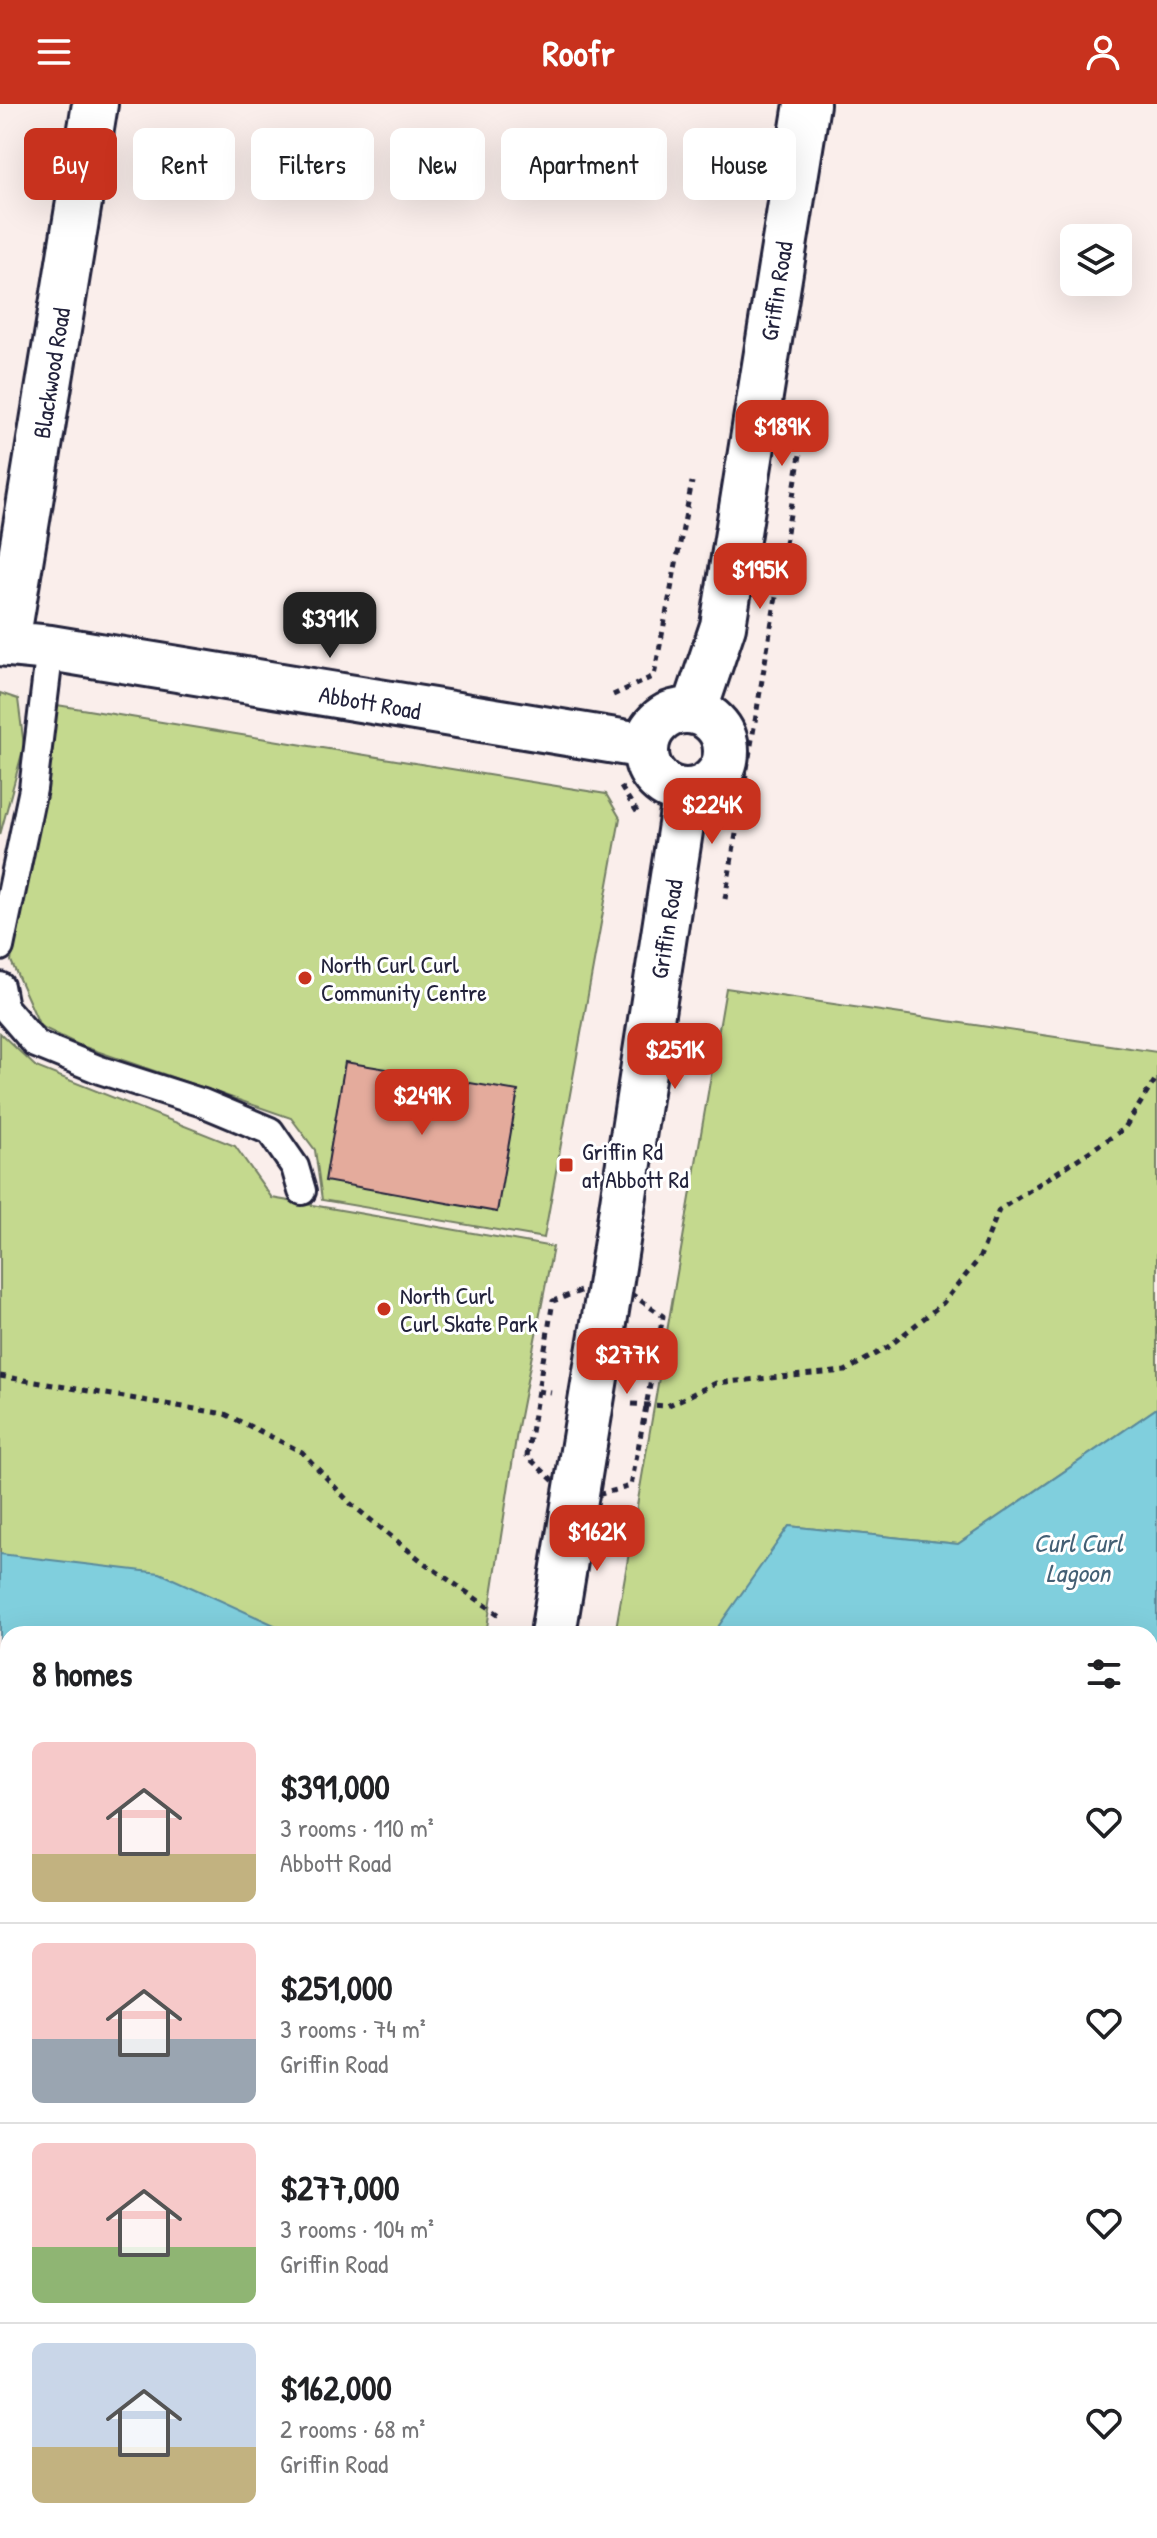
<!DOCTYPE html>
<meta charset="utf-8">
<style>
:root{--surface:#fff;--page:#f6f6f6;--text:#202124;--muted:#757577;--line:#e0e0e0;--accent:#c8321e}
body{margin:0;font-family:"Patrick Hand",sans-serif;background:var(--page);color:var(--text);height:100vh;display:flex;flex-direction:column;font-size:30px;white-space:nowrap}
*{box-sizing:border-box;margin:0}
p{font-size:26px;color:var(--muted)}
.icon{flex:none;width:44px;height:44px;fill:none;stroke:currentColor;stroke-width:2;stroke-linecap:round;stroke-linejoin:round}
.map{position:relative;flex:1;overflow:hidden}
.details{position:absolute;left:0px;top:1522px;width:1158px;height:912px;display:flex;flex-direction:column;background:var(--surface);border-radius:24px 24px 0 0;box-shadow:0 8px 32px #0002}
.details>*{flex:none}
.guide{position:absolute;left:24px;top:24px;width:1110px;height:72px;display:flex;gap:16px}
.buttons{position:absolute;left:1060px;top:120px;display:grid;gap:16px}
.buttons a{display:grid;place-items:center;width:72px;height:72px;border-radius:12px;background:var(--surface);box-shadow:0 8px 32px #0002;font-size:40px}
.price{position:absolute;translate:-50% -68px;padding:0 18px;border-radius:16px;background:var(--accent);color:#fff;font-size:26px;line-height:52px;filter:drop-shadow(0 2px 4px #0008)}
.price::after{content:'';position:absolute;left:50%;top:48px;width:24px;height:18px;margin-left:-12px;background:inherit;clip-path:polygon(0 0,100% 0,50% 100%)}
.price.selected{background:#222;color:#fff}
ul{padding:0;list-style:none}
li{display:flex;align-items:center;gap:24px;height:200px;padding:0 32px}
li+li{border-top:2px solid var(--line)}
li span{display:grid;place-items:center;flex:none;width:224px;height:160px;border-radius:12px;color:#555}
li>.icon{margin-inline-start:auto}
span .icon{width:96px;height:96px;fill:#fffc;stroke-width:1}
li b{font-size:34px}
h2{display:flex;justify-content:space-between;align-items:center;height:96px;padding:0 32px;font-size:34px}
.pill{padding:0 28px;border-radius:12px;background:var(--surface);box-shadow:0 8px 32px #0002;font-size:28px;line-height:72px}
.pill.selected{background:var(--accent);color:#fff}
header{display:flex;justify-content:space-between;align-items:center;height:104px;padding:0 32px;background:var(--accent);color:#fff;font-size:36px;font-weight:700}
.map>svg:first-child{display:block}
.green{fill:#c4d98e;stroke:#737e64;stroke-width:2}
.water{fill:#80cfdd;stroke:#5a8a9c;stroke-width:2}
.building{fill:#e4ab9c;stroke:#22223b;stroke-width:2}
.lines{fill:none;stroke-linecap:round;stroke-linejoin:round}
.lane-casing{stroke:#22223b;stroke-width:32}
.street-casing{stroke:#22223b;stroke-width:50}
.secondary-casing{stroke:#22223b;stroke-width:50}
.path{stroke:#22223b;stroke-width:5;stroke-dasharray:6 6;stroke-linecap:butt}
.lane{stroke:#fff;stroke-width:26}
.street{stroke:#fff;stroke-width:44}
.secondary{stroke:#fff;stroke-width:44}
.poi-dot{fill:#c8321e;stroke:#fff;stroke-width:3}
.labels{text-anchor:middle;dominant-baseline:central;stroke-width:6;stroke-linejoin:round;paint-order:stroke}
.street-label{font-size:24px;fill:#22223b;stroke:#fff}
.poi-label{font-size:24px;fill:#22223b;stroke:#fff;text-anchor:start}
.water-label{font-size:26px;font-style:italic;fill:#435f74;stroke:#fff}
</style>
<header><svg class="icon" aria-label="menu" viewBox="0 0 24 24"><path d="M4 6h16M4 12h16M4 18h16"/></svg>Roofr<svg class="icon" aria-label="person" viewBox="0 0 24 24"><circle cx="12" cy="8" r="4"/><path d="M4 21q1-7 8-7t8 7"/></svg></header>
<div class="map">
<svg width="1157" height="2434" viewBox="0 0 1157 2434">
<rect width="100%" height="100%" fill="#faeeeb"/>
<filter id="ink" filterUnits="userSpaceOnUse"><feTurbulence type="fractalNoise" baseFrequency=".0125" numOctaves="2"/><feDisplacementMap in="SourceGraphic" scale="16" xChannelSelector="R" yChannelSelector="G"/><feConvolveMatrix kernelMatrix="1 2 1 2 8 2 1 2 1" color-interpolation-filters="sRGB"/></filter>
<g filter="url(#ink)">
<path class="green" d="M 0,589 L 18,595 L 24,642 L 0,731 Z
M 57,601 L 606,690 L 620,714 L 544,1134 L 322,1096 L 315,1046 L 291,1014 L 79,941 L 40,922 L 11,857 Z
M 726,884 L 1157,948 L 1157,1304 L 958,1440 L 789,1422 L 715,1530 L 615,1530 Z
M 0,929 L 36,963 L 235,1042 L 272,1094 L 553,1143 L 517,1328 L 486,1530 L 8,1530 L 8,2426 L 337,2426 L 336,2434 L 0,2434 Z
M 1157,1537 L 1157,2434 L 458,2434 L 460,2426 L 1150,2426 L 1150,1544 Z"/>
<path class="water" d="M 1157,1304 L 1157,1537 L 1150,1544 L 1150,1530 L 713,1530 L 789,1422 L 958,1440 Z
M 0,1450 L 160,1469 L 294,1530 L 8,1530 L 8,2426 L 130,2426 L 102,2434 L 0,2434 Z"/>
<path class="building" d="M 345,958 L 518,987 L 497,1108 L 325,1077 Z"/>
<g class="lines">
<g class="lane-casing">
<path id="lane" d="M 0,843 L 33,685 L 50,544
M 0,882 L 4,903 L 36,940 L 100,966 L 203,999 L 270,1027 L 295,1063 L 302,1087"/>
</g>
<g class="street-casing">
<path id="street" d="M 7,538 L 95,0
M 0,539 L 50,544 L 646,642"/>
</g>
<g class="secondary-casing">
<path id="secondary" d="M646 647a40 40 0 1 1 80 0a40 40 0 1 1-80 0Z
M 694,608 L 723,522 L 807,0
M 553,1530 L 611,1176 L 686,688
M 402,2434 L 404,2426"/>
</g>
<path class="path" d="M 613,591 L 654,572 L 692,378
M 621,683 L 637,708
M 725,795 L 802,339
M 611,1176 L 663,1212 L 631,1382 L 575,1397 L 527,1352 L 553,1197 Z
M 0,1272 L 225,1310 L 302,1348 L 351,1400 L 423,1458 L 501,1512
M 538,1287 L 551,1289
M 632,1300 L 667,1302 L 716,1279 L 845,1267 L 888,1243 L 943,1199 L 979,1155 L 999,1106 L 1124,1025 L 1157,973
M 1150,2031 L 1157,2033
M 1150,2213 L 1157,2210
M 867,2426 L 873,2434
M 820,2434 L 831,2426"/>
<use href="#lane" class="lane"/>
<use href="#street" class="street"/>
<use href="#secondary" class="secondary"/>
</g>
</g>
<g class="poi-dot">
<circle cx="305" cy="874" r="8"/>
<rect x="558" y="1053" width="16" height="16" rx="4"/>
<circle cx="384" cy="1205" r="8"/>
</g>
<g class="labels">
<g class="street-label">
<text transform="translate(776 187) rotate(-81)">Griffin Road</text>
<text transform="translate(51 269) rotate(-81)">Blackwood Road</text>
<text transform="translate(370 598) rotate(10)">Abbott Road</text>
<text transform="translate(666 825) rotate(-81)">Griffin Road</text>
</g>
<g class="poi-label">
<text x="321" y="860">North Curl Curl<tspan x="321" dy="28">Community Centre</tspan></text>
<text x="582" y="1047">Griffin Rd<tspan x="582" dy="28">at Abbott Rd</tspan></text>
<text x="400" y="1191">North Curl<tspan x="400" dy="28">Curl Skate Park</tspan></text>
</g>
<g class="water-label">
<text x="1078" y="1438">Curl Curl<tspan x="1078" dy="30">Lagoon</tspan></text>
</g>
</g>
</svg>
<div class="buttons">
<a><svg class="icon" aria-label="layers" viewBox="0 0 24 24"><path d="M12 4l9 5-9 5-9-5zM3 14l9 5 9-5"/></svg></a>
</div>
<b class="price" style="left:782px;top:364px">$189K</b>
<b class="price" style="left:760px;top:507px">$195K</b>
<b class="price selected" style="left:330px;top:556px">$391K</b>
<b class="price" style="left:712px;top:742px">$224K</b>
<b class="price" style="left:675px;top:987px">$251K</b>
<b class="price" style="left:422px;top:1033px">$249K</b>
<b class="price" style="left:627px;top:1292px">$277K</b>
<b class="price" style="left:597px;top:1469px">$162K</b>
<div class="guide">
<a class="pill selected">Buy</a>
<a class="pill">Rent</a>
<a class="pill">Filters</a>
<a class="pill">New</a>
<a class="pill">Apartment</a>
<a class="pill">House</a>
</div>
<section class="details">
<h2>8 homes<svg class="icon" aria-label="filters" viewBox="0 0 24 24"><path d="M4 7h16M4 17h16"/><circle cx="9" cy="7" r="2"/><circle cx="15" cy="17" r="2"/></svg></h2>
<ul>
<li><span style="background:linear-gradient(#f6c9c9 70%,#c2b280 0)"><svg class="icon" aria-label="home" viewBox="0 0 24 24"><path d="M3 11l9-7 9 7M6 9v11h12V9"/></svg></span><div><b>$391,000</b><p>3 rooms · 110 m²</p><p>Abbott Road</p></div><svg class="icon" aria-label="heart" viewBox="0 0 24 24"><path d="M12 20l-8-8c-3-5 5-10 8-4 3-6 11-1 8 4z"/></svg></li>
<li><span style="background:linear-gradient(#f6c9c9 60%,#9aa5b1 0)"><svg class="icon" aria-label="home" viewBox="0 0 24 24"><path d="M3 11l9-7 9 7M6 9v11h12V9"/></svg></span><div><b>$251,000</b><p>3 rooms · 74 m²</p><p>Griffin Road</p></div><svg class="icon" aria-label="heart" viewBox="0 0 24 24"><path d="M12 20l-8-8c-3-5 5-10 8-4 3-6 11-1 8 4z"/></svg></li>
<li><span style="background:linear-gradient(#f6c9c9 65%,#8fb573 0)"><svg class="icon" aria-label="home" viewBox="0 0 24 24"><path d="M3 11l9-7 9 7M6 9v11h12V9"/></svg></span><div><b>$277,000</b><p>3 rooms · 104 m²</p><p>Griffin Road</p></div><svg class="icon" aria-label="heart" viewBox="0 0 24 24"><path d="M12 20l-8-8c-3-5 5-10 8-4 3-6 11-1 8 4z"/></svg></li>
<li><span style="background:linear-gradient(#c9d6e8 65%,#c2b280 0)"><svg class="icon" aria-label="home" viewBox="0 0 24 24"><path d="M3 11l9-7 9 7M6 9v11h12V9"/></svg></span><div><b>$162,000</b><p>2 rooms · 68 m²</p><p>Griffin Road</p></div><svg class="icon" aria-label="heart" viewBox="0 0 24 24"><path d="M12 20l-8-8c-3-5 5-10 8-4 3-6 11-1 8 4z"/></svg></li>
</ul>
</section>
</div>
